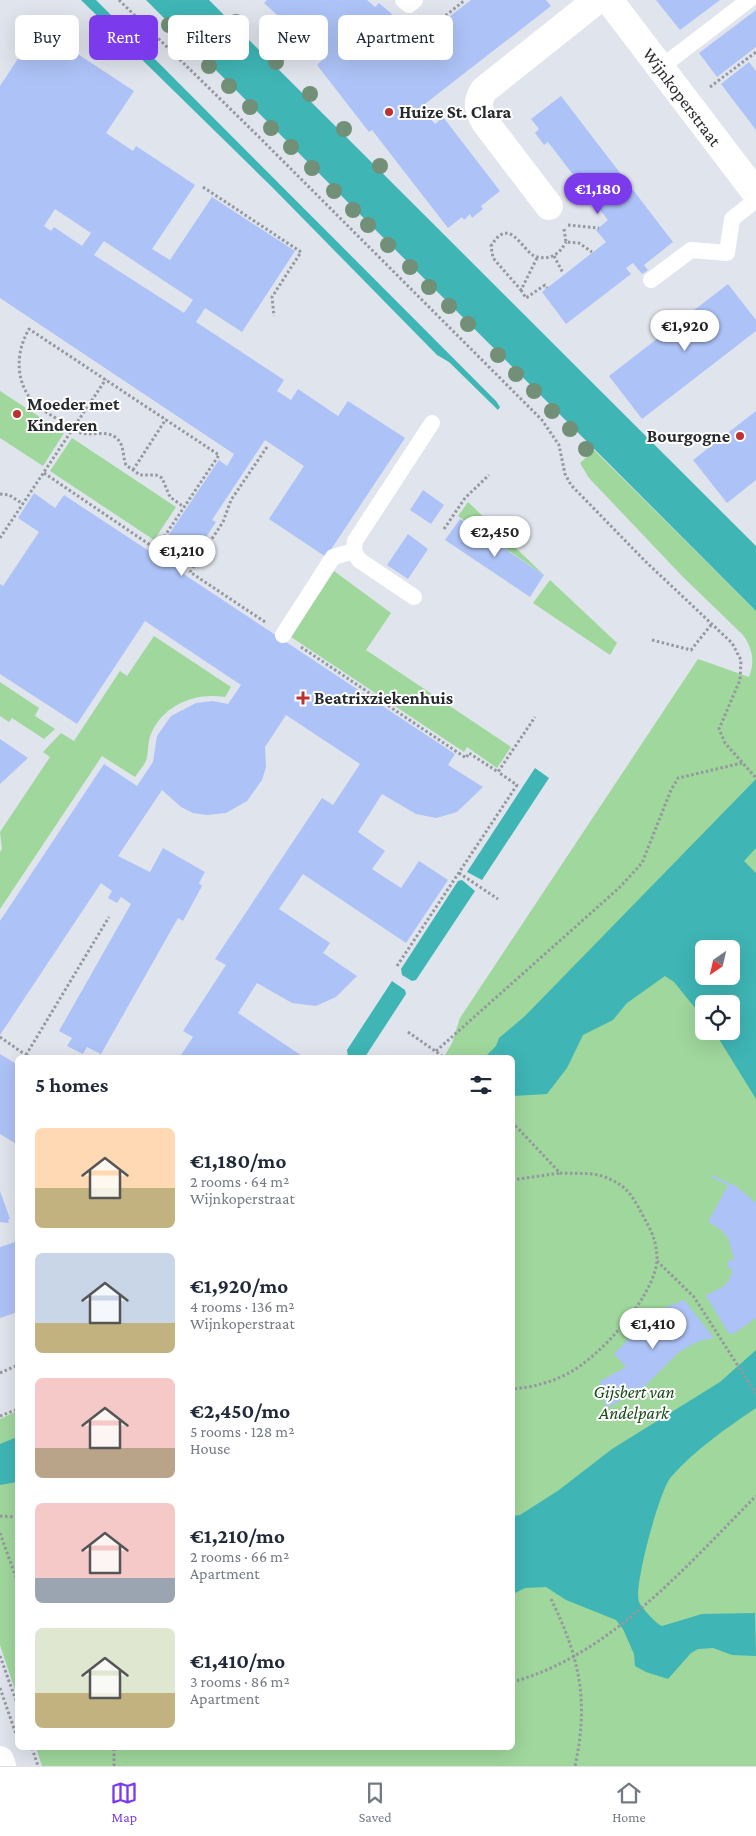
<!DOCTYPE html>
<meta charset="utf-8">
<style>
:root{--surface:#fff;--page:#f6f6f7;--text:#1f2937;--muted:#747a83;--line:#e0e1e3;--accent:#7c3aed}
body{margin:0;font-family:"Crimson Pro",serif;background:var(--page);color:var(--text);height:100vh;display:flex;flex-direction:column;font-size:19px;white-space:nowrap}
*{box-sizing:border-box;margin:0}
p{font-size:16px;color:var(--muted)}
.icon{flex:none;width:28px;height:28px;fill:none;stroke:currentColor;stroke-width:2;stroke-linecap:round;stroke-linejoin:round}
.map{position:relative;flex:1;overflow:hidden}
.sheet{position:absolute;left:15px;top:1055px;width:500px;height:695px;display:flex;flex-direction:column;background:var(--surface);border-radius:8px;box-shadow:0 5px 20px #0002}
.sheet>*{flex:none}
.guide{position:absolute;left:15px;top:15px;width:500px;height:45px;display:flex;gap:10px}
.needle{width:32px;rotate:214deg}
.controls{position:absolute;left:695px;top:940px;display:grid;gap:10px}
.controls a{display:grid;place-items:center;width:45px;height:45px;border-radius:8px;background:var(--surface);box-shadow:0 5px 20px #0002;font-size:25px}
.price{position:absolute;translate:-50% -42px;padding:0 11px;border-radius:18px;background:#fff;color:#222;font-size:16px;line-height:32px;filter:drop-shadow(0 1px 2px #0008)}
.price::after{content:'';position:absolute;left:50%;top:30px;width:15px;height:11px;margin-left:-8px;background:inherit;clip-path:polygon(0 0,100% 0,50% 100%)}
.price.active{background:var(--accent);color:#fff}
ul{padding:0;list-style:none}
li{display:flex;align-items:center;gap:15px;height:125px;padding:0 20px}
li span{display:grid;place-items:center;flex:none;width:140px;height:100px;border-radius:8px;color:#555}
li>.icon{margin-inline-start:auto}
span .icon{width:60px;height:60px;fill:#fffc;stroke-width:1}
li b{font-size:21px}
h2{display:flex;justify-content:space-between;align-items:center;height:60px;padding:0 20px;font-size:21px}
.pill{padding:0 18px;border-radius:8px;background:var(--surface);box-shadow:0 5px 20px #0002;font-size:18px;line-height:45px}
.pill.active{background:var(--accent);color:#fff}
.tabs{display:flex;justify-content:space-around;align-items:center;height:70px;border-top:1px solid var(--line);background:var(--surface);font-size:14px;color:var(--muted)}
.tabs a{display:grid;justify-items:center;gap:2px}
.tabs .active{color:var(--accent)}
.map>svg:first-child{display:block}
.green{fill:#9fd79c;fill-rule:evenodd}
.water{fill:#3fb5b5;fill-rule:evenodd}
.building{fill:#adc2f6;fill-rule:evenodd}
.lines{fill:none;stroke-linecap:round;stroke-linejoin:round}
.path{stroke:#95989e;stroke-width:3;stroke-dasharray:2.5 2.5;stroke-linecap:butt}
.service{stroke:#fff;stroke-width:16}
.minor{stroke:#fff;stroke-width:28}
.secondary{stroke:#fff;stroke-width:28}
.tree{fill:#728f77}
.poi-dot{fill:#bf3030;stroke:#fff;stroke-width:2}
.labels{text-anchor:middle;dominant-baseline:central;stroke-width:4;stroke-linejoin:round;paint-order:stroke}
.street-label{font-size:18px;fill:#27292c;stroke:#fff}
.poi-label{font-size:18px;font-weight:bold;fill:#27292c;stroke:#fff;text-anchor:start}
.park-label{font-size:18px;font-style:italic;fill:#184918;stroke:#fff}
</style>
<div class="map">
<svg width="756" height="1766" viewBox="0 0 756 1766">
<rect width="100%" height="100%" fill="#e0e4ec"/>
<path class="green" d="M 0,391 L 64,433 L 43,466 L 0,438 Z
M 72,438 L 176,507 L 154,540 L 50,471 Z
M 594,450 L 756,611 L 756,1766 L 42,1766 L 36,1748 L 512,1748 L 512,1058 L 444,1057 L 452,1043 L 460,1018 L 698,659 L 749,677 C 755,662 753,649 743,635 L 683,577 L 589,478 L 580,463 ZM 704,949 L 731,949 L 731,976 L 704,976 ZM 704,1004 L 731,1004 L 731,1031 L 704,1031 Z
M 468,502 L 544,575 L 458,516 Z
M 334,571 L 391,613 L 366,650 L 511,747 L 497,768 L 467,747 L 464,752 L 291,637 Z
M 550,580 L 617,643 L 610,655 L 533,603 Z
M 154,636 L 231,687 L 225,697 C 195,692 163,705 151,734 C 147,743 149,752 146,761 C 143,767 138,772 135,777 L 102,756 L 0,909 L 0,852 L 2,849 L 0,832 L 50,757 L 43,752 L 61,733 L 74,741 L 120,671 L 127,676 Z
M 0,682 L 39,708 L 35,716 L 55,729 L 44,739 L 12,718 L 9,722 L 0,716 Z
M 17,1411 L 17,1696 L 0,1645 L 0,1419 Z"/>
<path class="water" d="M 81,0 L 96,0 L 496,401 L 500,407 L 498,410 L 449,362 L 437,355 L 273,188 Z
M 146,0 L 209,0 L 756,546 L 756,611 Z
M 535,768 L 549,778 L 482,880 L 467,872 Z
M 756,779 L 756,848 L 744,861 L 756,873 L 756,1099 L 714,1031 L 731,1031 L 731,1004 L 704,1004 L 704,1019 L 674,982 L 665,976 L 627,1003 L 613,1020 L 583,1035 L 567,1068 L 547,1094 L 513,1096 L 512,1058 L 485,1057 L 496,1046 L 499,1038 L 525,1016 ZM 704,949 L 731,949 L 731,976 L 704,976 Z
M 462,880 L 475,891 L 416,980 L 412,981 L 402,975 L 401,969 L 458,881 Z
M 392,981 L 405,990 L 406,994 L 365,1057 L 348,1057 L 347,1050 Z
M 756,1350 L 756,1408 C 724,1430 697,1448 671,1477 C 660,1489 633,1587 639,1602 C 642,1608 656,1624 662,1626 L 702,1614 L 755,1613 L 756,1656 L 732,1655 L 713,1648 L 698,1649 L 691,1653 L 668,1679 L 646,1672 L 635,1666 L 634,1654 L 623,1629 L 616,1620 L 566,1600 L 546,1587 L 525,1588 L 513,1594 L 513,1516 L 520,1515 L 559,1490 L 612,1449 L 720,1382 Z
M 17,1437 L 17,1482 L 0,1485 L 0,1444 Z"/>
<path class="building" d="M 267,0 L 367,0 L 375,7 L 379,3 L 393,15 L 389,20 L 414,44 L 471,0 L 546,0 L 551,6 L 421,107 L 435,124 L 443,117 L 500,191 L 481,206 L 483,209 L 472,218 L 470,214 L 464,220 L 462,217 L 448,228 L 372,130 L 369,132 L 317,65 L 324,58 L 264,3 Z
M 656,0 L 720,0 L 680,30 Z
M 756,10 L 756,47 L 717,77 L 699,53 Z
M 38,28 L 134,91 L 106,133 L 133,151 L 136,146 L 195,185 L 152,249 L 170,260 L 212,197 L 295,251 L 242,332 L 205,308 L 196,322 L 284,380 L 277,391 L 291,400 L 298,389 L 338,416 L 348,401 L 405,438 L 326,557 L 269,519 L 304,466 L 265,440 L 212,520 L 216,522 L 182,573 L 455,754 L 448,765 L 483,787 L 457,812 L 436,818 L 416,814 L 382,794 L 358,832 L 385,851 L 372,869 L 401,888 L 419,861 L 448,880 L 406,943 L 303,874 L 279,909 L 330,943 L 323,953 L 357,976 L 336,997 L 316,1006 L 292,1003 L 257,983 L 238,1013 L 305,1058 L 179,1058 L 193,1037 L 183,1031 L 226,965 L 215,959 L 322,798 L 333,805 L 360,764 L 286,715 L 265,747 L 266,767 L 262,780 L 247,801 L 226,813 L 207,815 L 193,813 L 181,807 L 162,790 L 118,856 L 150,872 L 163,848 L 205,872 L 199,883 L 202,886 L 183,921 L 178,918 L 101,1054 L 87,1047 L 83,1054 L 67,1046 L 72,1038 L 59,1031 L 131,904 L 121,897 L 117,903 L 108,898 L 112,891 L 101,883 L 0,1035 L 0,921 L 104,764 L 137,786 L 153,762 L 157,736 L 171,716 L 196,703 L 213,701 L 228,704 L 241,685 L 145,621 L 77,724 L 0,674 L 0,584 L 3,586 L 39,532 L 18,518 L 34,493 L 55,508 L 64,495 L 155,555 L 219,460 L 227,466 L 234,454 L 0,298 L 0,86 ZM 55,209 L 91,233 L 82,246 L 54,227 L 51,231 L 44,226 ZM 104,241 L 193,300 L 184,313 L 94,255 Z
M 749,62 L 756,71 L 756,130 L 721,84 Z
M 561,96 L 673,242 L 644,265 L 648,270 L 642,274 L 633,263 L 626,268 L 631,274 L 566,324 L 542,292 L 606,242 L 596,230 L 608,220 L 548,142 L 544,145 L 535,133 L 539,129 L 531,119 Z
M 728,284 L 756,320 L 756,331 L 642,419 L 609,376 Z
M 756,411 L 756,480 L 727,503 L 693,460 Z
M 423,490 L 444,505 L 431,524 L 410,510 Z
M 460,519 L 544,575 L 530,597 L 445,540 Z
M 408,534 L 428,549 L 408,579 L 387,565 Z
M 0,739 L 28,758 L 0,784 Z
M 0,1054 L 18,1065 L 18,1145 L 0,1134 Z
M 712,1175 L 737,1187 L 756,1203 L 756,1318 L 735,1333 L 729,1334 L 706,1296 L 703,1297 L 724,1286 L 729,1280 L 733,1269 L 728,1269 L 728,1260 L 734,1260 L 728,1238 L 720,1229 L 708,1222 L 728,1185 L 711,1177 Z
M 0,1191 L 10,1219 L 8,1220 L 9,1223 L 0,1222 Z
M 18,1241 L 18,1312 L 0,1318 L 0,1247 Z
M 687,1299 L 685,1301 L 714,1338 L 699,1341 L 679,1352 L 640,1391 L 606,1408 L 600,1381 L 626,1367 L 614,1354 L 649,1318 L 666,1307 Z"/>
<g class="lines">
<path class="path" d="M 119,0 L 260,138 L 542,420 L 559,445 L 565,474 L 571,485 L 645,561 L 732,643 L 741,660 L 740,680 L 719,729 L 725,743 L 756,778
M 430,28 L 465,0
M 710,87 L 756,52
M 203,187 L 301,252 L 272,297 L 274,316
M 568,225 L 599,228
M 564,229 L 566,242 L 579,243 L 592,252
M 554,256 L 563,273
M 537,258 L 521,290 L 493,258 L 491,246 C 509,216 520,247 534,256 C 549,261 559,255 566,242
M 521,290 L 526,298 L 545,285 L 547,288
M 133,470 L 166,419
M 44,473 L 156,549 L 219,455 L 29,329 C 15,353 15,383 35,404 C 41,410 50,414 57,419 C 64,424 73,431 81,433 C 92,436 105,430 115,437 C 125,444 122,455 126,465 L 140,475 L 156,475 L 162,478 L 170,497 L 184,507
M 0,494 L 9,495 L 23,504
M 444,529 L 465,498 L 489,475
M 0,538 L 106,379
M 265,622 L 190,572 L 223,522 L 231,500 L 267,447
M 652,640 L 691,650 L 711,625
M 301,647 L 466,758 L 469,753 L 498,772 L 535,717
M 459,873 L 498,899
M 397,966 L 517,785 L 498,772
M 408,1032 L 445,1058
M 0,1037 L 30,1058
M 436,1051 L 619,888 L 642,863 L 671,790 L 678,778 L 742,763
M 26,1055 L 109,917
M 335,1058 L 338,1058
M 512,1122 L 560,1173 C 573,1174 590,1172 602,1176 C 625,1184 631,1193 642,1214 C 651,1230 657,1241 657,1260 C 655,1296 599,1358 567,1374 C 549,1383 533,1387 512,1389
M 512,1180 L 560,1173
M 657,1261 L 694,1297 L 756,1394
M 0,1373 L 18,1365
M 0,1416 L 18,1409
M 0,1516 L 18,1517
M 0,1533 L 18,1583
M 551,1599 C 580,1658 589,1702 575,1766
M 0,1656 L 18,1706
M 512,1682 C 610,1656 687,1565 756,1496
M 0,1688 L 17,1737
M 32,1748 L 38,1766
M 114,1766 L 114,1748"/>
<path class="service" d="M 403,0 L 409,5 L 415,0
M 660,68 L 749,0
M 651,280 L 691,250 L 727,253 L 732,219 L 756,200
M 414,597 L 359,560 L 354,551 L 355,541 L 432,423
M 283,635 L 333,557 L 354,551"/>
<path class="minor" d="M 609,0 L 756,193
M 549,206 L 485,122 C 478,109 476,102 484,90 L 597,0"/>
<path class="secondary" d="M 0,1760 L 2,1766"/>
</g>
<g class="tree">
<circle cx="236" cy="22" r="8"/>
<circle cx="169" cy="25" r="8"/>
<circle cx="189" cy="46" r="8"/>
<circle cx="276" cy="62" r="8"/>
<circle cx="209" cy="66" r="8"/>
<circle cx="229" cy="86" r="8"/>
<circle cx="310" cy="94" r="8"/>
<circle cx="250" cy="107" r="8"/>
<circle cx="271" cy="128" r="8"/>
<circle cx="344" cy="129" r="8"/>
<circle cx="291" cy="147" r="8"/>
<circle cx="380" cy="166" r="8"/>
<circle cx="312" cy="168" r="8"/>
<circle cx="334" cy="191" r="8"/>
<circle cx="353" cy="210" r="8"/>
<circle cx="368" cy="225" r="8"/>
<circle cx="388" cy="245" r="8"/>
<circle cx="410" cy="267" r="8"/>
<circle cx="429" cy="287" r="8"/>
<circle cx="449" cy="306" r="8"/>
<circle cx="468" cy="324" r="8"/>
<circle cx="498" cy="355" r="8"/>
<circle cx="516" cy="374" r="8"/>
<circle cx="534" cy="391" r="8"/>
<circle cx="552" cy="411" r="8"/>
<circle cx="570" cy="429" r="8"/>
<circle cx="586" cy="449" r="8"/>
</g>
<g class="poi-dot">
<circle cx="389" cy="112" r="5"/>
<circle cx="17" cy="414" r="5"/>
<circle cx="740" cy="436" r="5"/>
<path d="M300.5 690.5h5v5h5v5h-5v5h-5v-5h-5v-5h5z"/>
</g>
<g class="labels">
<g class="street-label">
<text transform="translate(682 97) rotate(53)">Wijnkoperstraat</text>
</g>
<g class="poi-label">
<text x="399" y="112">Huize St. Clara</text>
<text x="27" y="404">Moeder met<tspan x="27" dy="21">Kinderen</tspan></text>
<text x="730" y="436" text-anchor="end">Bourgogne</text>
<text x="314" y="698">Beatrixziekenhuis</text>
</g>
<g class="park-label">
<text x="634" y="1392">Gijsbert van<tspan x="634" dy="21">Andelpark</tspan></text>
</g>
</g>
</svg>
<div class="controls">
<a><svg class="needle" viewBox="-14 -14 28 28"><path d="M0-13l5 13h-10z" fill="#e53935"/><path d="M0 13l5-13h-10z" fill="#747a83"/></svg></a>
<a><svg class="icon" aria-label="locate" viewBox="0 0 24 24"><circle cx="12" cy="12" r="6"/><path d="M12 2v4M12 18v4M2 12h4M18 12h4"/></svg></a>
</div>
<b class="price active" style="left:598px;top:215px">€1,180</b>
<b class="price" style="left:685px;top:352px">€1,920</b>
<b class="price" style="left:495px;top:558px">€2,450</b>
<b class="price" style="left:182px;top:577px">€1,210</b>
<b class="price" style="left:653px;top:1350px">€1,410</b>
<div class="guide">
<a class="pill">Buy</a>
<a class="pill active">Rent</a>
<a class="pill">Filters</a>
<a class="pill">New</a>
<a class="pill">Apartment</a>
</div>
<section class="sheet">
<h2>5 homes<svg class="icon" aria-label="filters" viewBox="0 0 24 24"><path d="M4 7h16M4 17h16"/><circle cx="9" cy="7" r="2"/><circle cx="15" cy="17" r="2"/></svg></h2>
<ul>
<li><span style="background:linear-gradient(#ffd9b3 60%,#c2b280 0)"><svg class="icon" aria-label="home" viewBox="0 0 24 24"><path d="M3 11l9-7 9 7M6 9v11h12V9"/></svg></span><div><b>€1,180/mo</b><p>2 rooms · 64 m²</p><p>Wijnkoperstraat</p></div></li>
<li><span style="background:linear-gradient(#c9d6e8 70%,#c2b280 0)"><svg class="icon" aria-label="home" viewBox="0 0 24 24"><path d="M3 11l9-7 9 7M6 9v11h12V9"/></svg></span><div><b>€1,920/mo</b><p>4 rooms · 136 m²</p><p>Wijnkoperstraat</p></div></li>
<li><span style="background:linear-gradient(#f6c9c9 70%,#b9a48a 0)"><svg class="icon" aria-label="home" viewBox="0 0 24 24"><path d="M3 11l9-7 9 7M6 9v11h12V9"/></svg></span><div><b>€2,450/mo</b><p>5 rooms · 128 m²</p><p>House</p></div></li>
<li><span style="background:linear-gradient(#f6c9c9 75%,#9aa5b1 0)"><svg class="icon" aria-label="home" viewBox="0 0 24 24"><path d="M3 11l9-7 9 7M6 9v11h12V9"/></svg></span><div><b>€1,210/mo</b><p>2 rooms · 66 m²</p><p>Apartment</p></div></li>
<li><span style="background:linear-gradient(#dfe7d0 65%,#c2b280 0)"><svg class="icon" aria-label="home" viewBox="0 0 24 24"><path d="M3 11l9-7 9 7M6 9v11h12V9"/></svg></span><div><b>€1,410/mo</b><p>3 rooms · 86 m²</p><p>Apartment</p></div></li>
</ul>
</section>
</div>
<nav class="tabs">
<a class="active"><svg class="icon" aria-label="map" viewBox="0 0 24 24"><path d="M3 6l6-2 6 2 6-2v14l-6 2-6-2-6 2zM9 4v14M15 6v14"/></svg>Map</a>
<a><svg class="icon" aria-label="saved" viewBox="0 0 24 24"><path d="M7 4h10v16l-5-4-5 4z"/></svg>Saved</a>
<a><svg class="icon" aria-label="home" viewBox="0 0 24 24"><path d="M3 11l9-7 9 7M6 9v11h12V9"/></svg>Home</a>
</nav>
